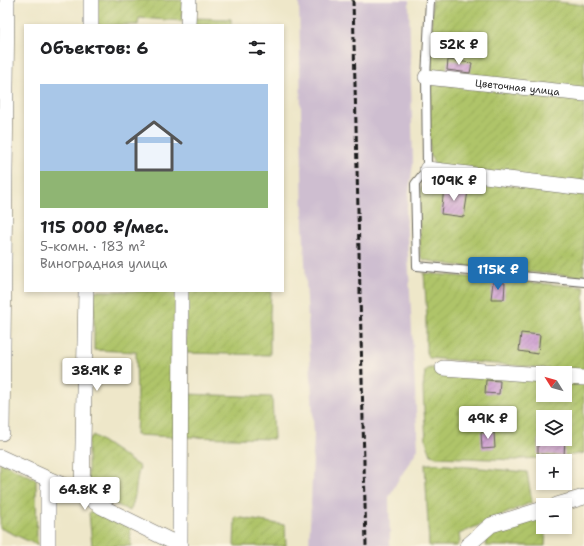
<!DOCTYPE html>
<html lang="ru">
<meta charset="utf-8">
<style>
:root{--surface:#fff;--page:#f6f6f6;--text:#202124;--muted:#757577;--accent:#1f6fb2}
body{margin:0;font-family:"Shantell Sans",sans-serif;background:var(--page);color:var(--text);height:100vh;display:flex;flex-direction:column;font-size:15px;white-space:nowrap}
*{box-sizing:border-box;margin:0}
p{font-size:13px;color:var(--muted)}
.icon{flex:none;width:22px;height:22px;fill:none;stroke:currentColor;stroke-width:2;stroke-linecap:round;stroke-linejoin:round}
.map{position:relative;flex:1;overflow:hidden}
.details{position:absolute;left:24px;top:24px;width:260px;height:268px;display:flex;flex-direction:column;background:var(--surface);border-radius:0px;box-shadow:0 2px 6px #0003}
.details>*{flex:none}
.needle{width:26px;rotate:307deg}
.buttons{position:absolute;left:536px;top:366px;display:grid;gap:8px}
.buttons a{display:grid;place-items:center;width:36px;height:36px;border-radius:0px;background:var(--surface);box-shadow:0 2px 6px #0003;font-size:20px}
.price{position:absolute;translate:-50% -34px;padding:0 9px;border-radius:4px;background:#fff;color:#222;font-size:13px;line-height:26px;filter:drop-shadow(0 1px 2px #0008)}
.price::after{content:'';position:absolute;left:50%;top:24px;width:12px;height:9px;margin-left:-6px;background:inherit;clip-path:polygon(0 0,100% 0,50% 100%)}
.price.on{background:var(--accent);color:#fff}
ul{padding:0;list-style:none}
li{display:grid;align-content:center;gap:8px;height:212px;padding:0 16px}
li span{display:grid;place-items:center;height:124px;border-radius:0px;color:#555}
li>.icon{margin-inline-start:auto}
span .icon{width:72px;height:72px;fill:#fffc;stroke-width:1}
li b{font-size:17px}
h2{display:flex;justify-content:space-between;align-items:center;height:48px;padding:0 16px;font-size:17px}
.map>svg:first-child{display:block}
.industrial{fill:#cebed0}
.garden{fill:url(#garden-furrows);stroke:#667042;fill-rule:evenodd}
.building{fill:url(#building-hatch)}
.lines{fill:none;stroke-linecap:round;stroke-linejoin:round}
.service-casing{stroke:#666359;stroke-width:10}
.minor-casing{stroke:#666359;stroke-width:16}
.service{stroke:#fff;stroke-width:8}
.minor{stroke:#fff;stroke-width:15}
.rail{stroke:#1c1c1c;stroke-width:3;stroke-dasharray:6 3;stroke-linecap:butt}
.labels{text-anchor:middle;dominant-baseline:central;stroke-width:4;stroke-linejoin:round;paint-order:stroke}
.street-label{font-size:10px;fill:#1c1c1c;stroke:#fcf5e5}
</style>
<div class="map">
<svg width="584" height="546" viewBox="0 0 584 546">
<defs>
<pattern id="garden-furrows" width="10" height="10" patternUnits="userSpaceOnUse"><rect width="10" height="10" fill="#afc469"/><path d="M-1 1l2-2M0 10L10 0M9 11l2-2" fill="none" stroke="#96a85a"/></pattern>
<pattern id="building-hatch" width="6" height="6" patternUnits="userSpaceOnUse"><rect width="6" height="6" fill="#cb99d0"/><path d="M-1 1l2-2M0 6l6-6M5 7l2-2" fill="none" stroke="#a47ca8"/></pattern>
</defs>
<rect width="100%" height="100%" fill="#fcf5e5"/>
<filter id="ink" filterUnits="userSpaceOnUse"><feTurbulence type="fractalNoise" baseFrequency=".025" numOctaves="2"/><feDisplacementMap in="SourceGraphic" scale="8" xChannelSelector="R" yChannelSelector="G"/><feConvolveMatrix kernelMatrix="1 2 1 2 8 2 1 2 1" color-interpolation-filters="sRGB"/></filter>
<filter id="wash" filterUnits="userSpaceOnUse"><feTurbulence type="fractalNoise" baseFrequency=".012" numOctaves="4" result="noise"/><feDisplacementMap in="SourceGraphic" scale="16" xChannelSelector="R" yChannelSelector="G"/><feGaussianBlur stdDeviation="0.9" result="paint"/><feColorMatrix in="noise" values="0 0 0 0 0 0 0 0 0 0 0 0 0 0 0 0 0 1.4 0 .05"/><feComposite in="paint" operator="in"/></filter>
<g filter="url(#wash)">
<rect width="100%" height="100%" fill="#eee7c9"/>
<path class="industrial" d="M 299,0 L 409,0 L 413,164 L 406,213 L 418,449 L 397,482 L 389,497 L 390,546 L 309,546 L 314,435 L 303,224 Z"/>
<path class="garden" d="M 96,0 L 183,0 L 182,21 L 139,18 L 138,25 L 95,25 Z
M 432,0 L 542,0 L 584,5 L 584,90 L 435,74 L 431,69 Z
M 191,18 L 231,19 L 231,25 L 191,25 Z
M 434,83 L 584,100 L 584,185 L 435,166 L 430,154 L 429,88 Z
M 428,175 L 584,195 L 584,277 L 459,266 L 424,260 L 421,257 L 420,253 L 419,191 L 423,186 L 426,185 L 425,182 Z
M 424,273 L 511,281 L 584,287 L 584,372 L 430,358 L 428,357 L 426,352 L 426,316 L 427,316 Z
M 94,291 L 178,291 L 177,437 L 136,435 L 137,409 L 136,352 L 94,350 Z
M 186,291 L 271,291 L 270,314 L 270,355 L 186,353 Z
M 429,368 L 444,368 L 543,378 L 543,395 L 565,395 L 565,380 L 584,382 L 584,453 L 561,457 L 520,459 L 516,460 L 436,457 L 431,455 L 426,441 L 424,410 L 423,388 L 425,371 ZM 543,417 L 565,417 L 565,439 L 543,439 Z
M 186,394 L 272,397 L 274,439 L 186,437 Z
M 93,435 L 140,467 C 135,481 137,497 130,511 L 98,496 L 88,490 L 88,440 Z
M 0,462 L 36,479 L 37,545 L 0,528 Z
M 425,464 L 435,464 L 527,472 L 532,502 L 459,534 L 460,542 L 457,546 L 429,546 Z
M 95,509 L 130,526 L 131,546 L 92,546 L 89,513 Z
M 543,514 L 543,527 L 546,527 L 545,546 L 486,546 L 485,538 L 511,524 Z
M 235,517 L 285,525 L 286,546 L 234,546 Z"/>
<g id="blocks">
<path class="building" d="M 448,60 L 472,63 L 470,73 L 447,70 Z
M 444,188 L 468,191 L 464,217 L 441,214 Z
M 493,282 L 505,283 L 504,299 L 491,299 Z
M 521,333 L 540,335 L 538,354 L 519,351 Z
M 486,380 L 500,381 L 499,394 L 485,393 Z
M 481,432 L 494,432 L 495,448 L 482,449 Z
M 538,439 L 565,439 L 564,456 L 538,454 Z"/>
</g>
</g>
<g filter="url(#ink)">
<use href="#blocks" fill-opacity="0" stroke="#666359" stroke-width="1"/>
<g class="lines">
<g class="service-casing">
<path id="service" d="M 430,0 L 426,77 L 427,169 L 415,184 L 417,266 L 584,282"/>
</g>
<g class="minor-casing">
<g id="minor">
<path d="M 91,25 L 91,0"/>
<path d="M 188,25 L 189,0"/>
<path id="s1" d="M 426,77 L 584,94"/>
<path d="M 427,169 L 584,188"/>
<path d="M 443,368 L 543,375"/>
<path d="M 565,377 L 584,378"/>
<path d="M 2,433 L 7,0"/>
<path d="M 0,457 L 48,479 L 82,493 L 102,507 L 181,546"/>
<path d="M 48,479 L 48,546"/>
<path d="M 82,493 L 86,291"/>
<path d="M 557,505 L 584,497"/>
<path d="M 180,545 L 181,291"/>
<path d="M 467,546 L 491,525 L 543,509"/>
</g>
</g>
<use href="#service" class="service"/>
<use href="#minor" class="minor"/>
<path class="rail" d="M 353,0 L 366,546"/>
</g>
</g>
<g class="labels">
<g class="street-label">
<text stroke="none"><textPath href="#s1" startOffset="92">Цветочная улица</textPath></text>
</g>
</g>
</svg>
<div class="buttons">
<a><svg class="needle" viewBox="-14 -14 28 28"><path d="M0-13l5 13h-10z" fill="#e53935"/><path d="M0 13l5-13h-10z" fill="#757577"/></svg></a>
<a><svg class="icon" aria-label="layers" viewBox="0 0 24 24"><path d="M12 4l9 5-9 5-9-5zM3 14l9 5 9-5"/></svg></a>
<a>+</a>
<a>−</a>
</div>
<b class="price" style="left:459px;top:66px">52K ₽</b>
<b class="price" style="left:454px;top:202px">109K ₽</b>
<b class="price on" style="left:498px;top:291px">115K ₽</b>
<b class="price" style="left:97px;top:392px">38.9K ₽</b>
<b class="price" style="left:488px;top:440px">49K ₽</b>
<b class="price" style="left:85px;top:511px">64.8K ₽</b>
<section class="details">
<h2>Объектов: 6<svg class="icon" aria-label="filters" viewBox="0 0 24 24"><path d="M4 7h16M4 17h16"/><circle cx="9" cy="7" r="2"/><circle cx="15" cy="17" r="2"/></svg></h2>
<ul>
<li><span style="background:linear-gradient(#a9c7e8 70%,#8fb573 0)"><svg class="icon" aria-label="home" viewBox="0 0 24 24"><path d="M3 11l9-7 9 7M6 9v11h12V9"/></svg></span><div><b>115 000 ₽/мес.</b><p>5-комн. · 183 m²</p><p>Виноградная улица</p></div></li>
</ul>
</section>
</div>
